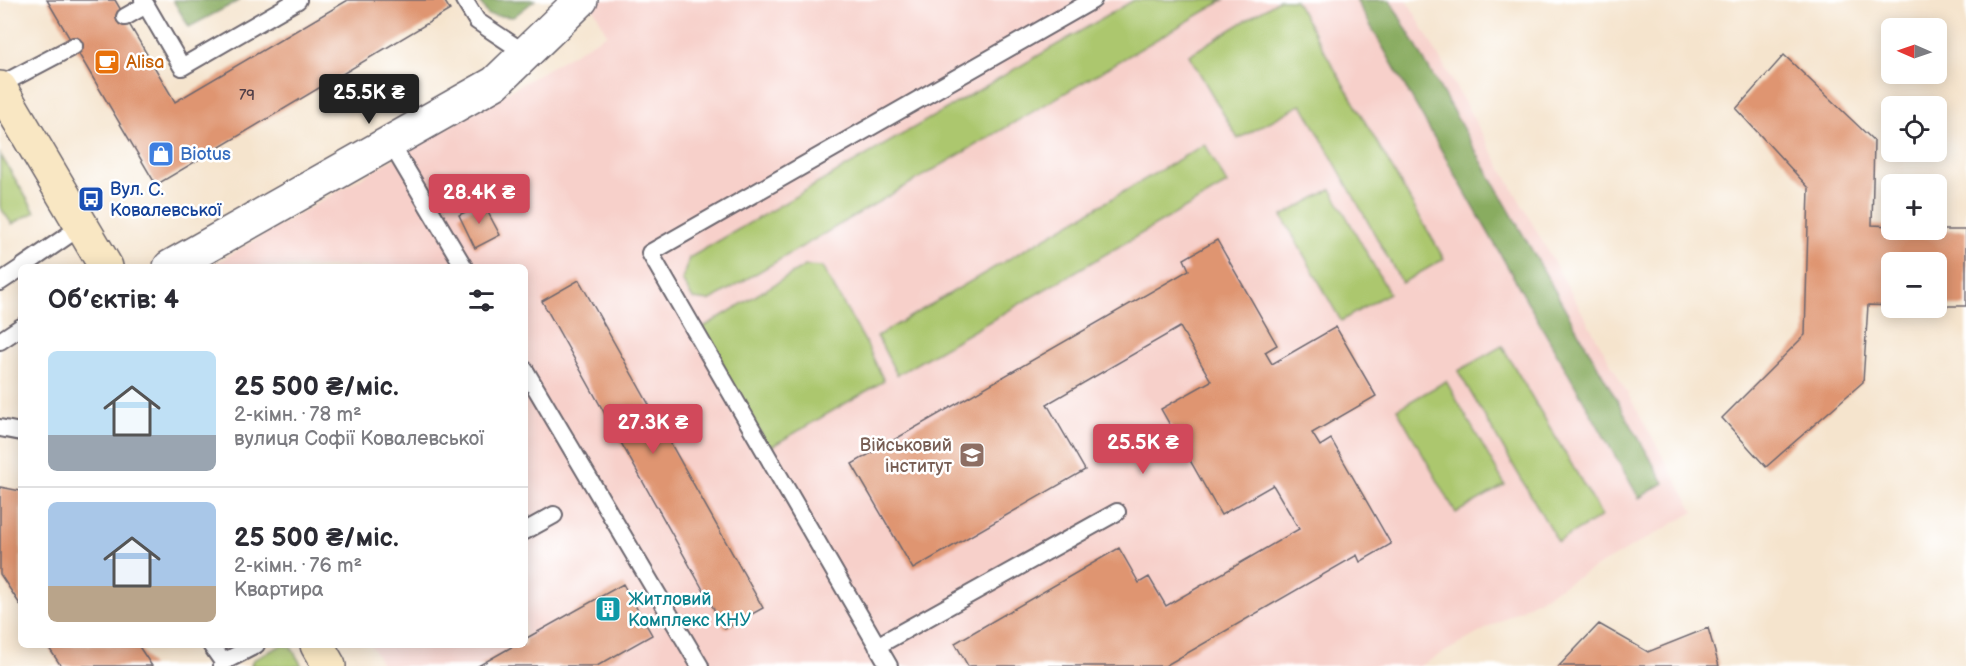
<!DOCTYPE html>
<html lang="uk">
<meta charset="utf-8">
<style>
:root{--surface:#fff;--page:#f2f2f3;--text:#2b2b33;--muted:#7c7c81;--line:#e1e1e2;--accent:#d1495b}
body{margin:0;font-family:"Balsamiq Sans",sans-serif;background:var(--page);color:var(--text);height:100vh;display:flex;flex-direction:column;font-size:22px;white-space:nowrap}
*{box-sizing:border-box;margin:0}
p{font-size:20px;color:var(--muted)}
.icon{flex:none;width:33px;height:33px;fill:none;stroke:currentColor;stroke-width:2;stroke-linecap:round;stroke-linejoin:round}
.map{position:relative;flex:1;overflow:hidden}
.details{position:absolute;left:18px;top:264px;width:510px;height:384px;display:flex;flex-direction:column;background:var(--surface);border-radius:9px;box-shadow:0 3px 15px #0003}
.details>*{flex:none}
.needle{width:39px;rotate:272deg}
.tools{position:absolute;left:1881px;top:18px;display:grid;gap:12px}
.tools a{display:grid;place-items:center;width:66px;height:66px;border-radius:9px;background:var(--surface);box-shadow:0 3px 15px #0003;font-size:30px}
.price{position:absolute;translate:-50% -51px;padding:0 14px;border-radius:6px;background:var(--accent);color:#fff;font-size:20px;line-height:39px;filter:drop-shadow(0 2px 3px #0008)}
.price::after{content:'';position:absolute;left:50%;top:36px;width:18px;height:14px;margin-left:-9px;background:inherit;clip-path:polygon(0 0,100% 0,50% 100%)}
.price.current{background:#222;color:#fff}
ul{padding:0;list-style:none}
li{display:flex;align-items:center;gap:18px;height:150px;padding:0 30px}
li+li{border-top:2px solid var(--line)}
li span{display:grid;place-items:center;flex:none;width:168px;height:120px;border-radius:9px;color:#555}
li>.icon{margin-inline-start:auto}
span .icon{width:72px;height:72px;fill:#fffc;stroke-width:1}
li b{font-size:26px}
h2{display:flex;justify-content:space-between;align-items:center;height:72px;padding:0 30px;font-size:26px}
.map>svg:first-child{display:block}
.built{fill:#f7d0ca}
.green{fill:#acc76e;stroke:#677454;stroke-width:1.5}
.forest{fill:#89ac61;stroke:#56674e;stroke-width:1.5}
.building{fill:#df9571}
.lines{fill:none;stroke-linecap:round;stroke-linejoin:round}
.lane-casing{stroke:#6c666e;stroke-width:20}
.street-casing{stroke:#6c666e;stroke-width:36}
.secondary-casing{stroke:#6c666e;stroke-width:36}
.lane{stroke:#fff;stroke-width:16}
.street{stroke:#fff;stroke-width:33}
.secondary{stroke:#f9e7c3;stroke-width:33}
.labels{text-anchor:middle;dominant-baseline:central;stroke-width:5;stroke-linejoin:round;paint-order:stroke}
.number-label{font-size:15px;fill:#513f48}
.food-label{font-size:18px;fill:#c56008;stroke:#fff;text-anchor:start}
.shop-label{font-size:18px;fill:#366cbe;stroke:#fff;text-anchor:start}
.transit-label{font-size:18px;fill:#164399;stroke:#fff;text-anchor:start}
.education-label{font-size:18px;fill:#785e54;stroke:#fff;text-anchor:end}
.culture-label{font-size:18px;fill:#0d838f;stroke:#fff;text-anchor:start}
</style>
<div class="map">
<svg width="1966" height="666" viewBox="0 0 1966 666">
<rect width="100%" height="100%" fill="#fff"/>
<filter id="ink" filterUnits="userSpaceOnUse"><feTurbulence type="fractalNoise" baseFrequency=".0167" numOctaves="2"/><feDisplacementMap in="SourceGraphic" scale="12" xChannelSelector="R" yChannelSelector="G"/><feConvolveMatrix kernelMatrix="1 2 1 2 8 2 1 2 1" color-interpolation-filters="sRGB"/></filter>
<filter id="wash" filterUnits="userSpaceOnUse"><feTurbulence type="fractalNoise" baseFrequency=".008" numOctaves="4" result="noise"/><feDisplacementMap in="SourceGraphic" scale="24" xChannelSelector="R" yChannelSelector="G"/><feGaussianBlur stdDeviation="1.35" result="paint"/><feColorMatrix in="noise" values="0 0 0 0 0 0 0 0 0 0 0 0 0 0 0 0 0 1.4 0 .05"/><feComposite in="paint" operator="in"/></filter>
<g filter="url(#wash)">
<rect width="100%" height="100%" fill="#f5e4cd"/>
<path class="built" d="M 589,0 L 1407,0 L 1694,512 L 1420,666 L 383,666 L 371,645 L 525,645 L 525,267 L 209,267 L 607,34 Z"/>
<path class="green" d="M 1134,0 L 1224,0 L 709,301 L 693,299 L 682,280 L 689,258 Z
M 1279,0 L 1295,0 L 1444,259 L 1402,283 L 1302,104 L 1238,139 L 1189,55 Z
M 1205,144 L 1227,184 L 897,375 L 877,336 Z
M 0,154 L 35,212 L 12,224 L 0,207 Z
M 1331,189 L 1389,293 L 1341,321 L 1282,216 Z
M 805,266 L 822,267 L 866,343 L 884,381 L 769,448 L 700,329 Z
M 1502,346 L 1602,516 L 1558,542 L 1458,371 Z
M 1446,381 L 1505,485 L 1456,513 L 1397,409 Z
M 282,645 L 291,647 L 302,666 L 251,666 L 253,660 Z"/>
<path class="forest" d="M 173,0 L 240,0 L 189,27 Z
M 479,0 L 535,0 L 513,17 L 488,15 Z
M 1356,0 L 1390,0 L 1664,483 L 1639,498 Z"/>
<g id="blocks">
<path class="building" d="M 47,0 L 115,0 L 175,102 L 348,0 L 444,0 L 450,10 L 156,185 Z
M 1784,55 L 1874,141 L 1872,225 L 1892,226 L 1892,230 L 1966,230 L 1966,306 L 1936,306 L 1936,262 L 1892,262 L 1892,306 L 1868,305 L 1863,382 L 1766,467 L 1722,418 L 1805,335 L 1809,188 L 1736,109 Z
M 483,203 L 500,235 L 475,248 L 459,215 Z
M 1217,240 L 1277,345 L 1265,352 L 1272,364 L 1336,327 L 1376,396 L 1312,433 L 1320,446 L 1331,439 L 1391,544 L 1360,562 L 1357,555 L 1165,666 L 968,666 L 955,643 L 1119,548 L 1139,583 L 1149,577 L 1166,606 L 1299,529 L 1273,485 L 1221,515 L 1161,409 L 1211,381 L 1180,327 L 1047,404 L 1085,470 L 913,569 L 852,464 L 1189,270 L 1184,259 Z
M 579,280 L 763,608 L 725,629 L 542,301 Z
M 0,487 L 21,491 L 21,606 L 0,574 Z
M 623,584 L 652,635 L 597,666 L 478,666 L 515,645 L 525,645 L 525,639 Z
M 1599,624 L 1648,652 L 1708,628 L 1719,666 L 1559,666 Z
M 47,645 L 138,645 L 152,666 L 61,666 Z"/>
</g>
</g>
<g filter="url(#ink)">
<use href="#blocks" fill-opacity="0" stroke="#6c666e" stroke-width="1.5"/>
<g class="lines">
<g class="lane-casing">
<path id="lane" d="M 143,0 L 182,67 L 298,0
M 464,0 L 477,21 L 525,53
M 125,17 L 146,5
M 0,85 L 74,46
M 390,142 L 464,267
M 22,267 L 83,225
M 0,282 L 21,268
M 0,341 L 21,327
M 525,370 L 700,666
M 0,428 L 21,432
M 525,531 L 554,515
M 211,645 L 223,662 L 222,666
M 877,646 L 1117,512
M 223,662 L 256,645
M 889,666 L 650,253 L 1093,0"/>
</g>
<g class="street-casing">
<path id="street" d="M 170,267 L 495,83 L 581,0"/>
</g>
<g class="secondary-casing">
<path id="secondary" d="M 0,88 L 106,267
M 317,645 L 329,666"/>
</g>
<use href="#lane" class="lane"/>
<use href="#street" class="street"/>
<use href="#secondary" class="secondary"/>
</g>
</g>
<defs>
<g id="cafe-square" transform="scale(1.35)"><rect x="-9" y="-9" width="18" height="18" rx="4" fill="#e8710a" stroke="#fff"/><path d="M-5.5-4.5H6V0H3Q3 3.5 0 3.5H-2.5Q-5.5 3.5-5.5 0ZM3-3.2v2h1.7v-2ZM-6 4.5H4V6H-6Z" fill="#fff"/></g>
<g id="shop-square" transform="scale(1.35)"><rect x="-9" y="-9" width="18" height="18" rx="4" fill="#3f7fe0" stroke="#fff"/><path d="M-5-2.5h2.3a2.7 3.5 0 0 1 5.4 0H5L5.5 6h-11ZM-1.5-2.5h3a1.5 2.3 0 0 0-3 0Z" fill="#fff"/></g>
<g id="bus-square" transform="scale(1.35)"><rect x="-9" y="-9" width="18" height="18" rx="4" fill="#1a4fb4" stroke="#fff"/><path d="M-5-6H5V4H4V6H2V4H-2V6H-4V4H-5ZM-3.5-4V0h7V-4ZM-3.5 1.2v1.5H-2V1.2ZM2 1.2v1.5H3.5V1.2Z" fill="#fff"/></g>
<g id="university-square" transform="scale(1.35)"><rect x="-9" y="-9" width="18" height="18" rx="4" fill="#8d6e63" stroke="#fff"/><path d="M0-5L7-2L0 1L-7-2ZM-4 1L0 2.5L4 1V4Q0 6-4 4Z" fill="#fff"/></g>
<g id="building-square" transform="scale(1.35)"><rect x="-9" y="-9" width="18" height="18" rx="4" fill="#0f9aa8" stroke="#fff"/><path d="M-4-6H4V6H1V3H-1V6H-4ZM-2.5-4.3h1.7v1.8h-1.7ZM.8-4.3h1.7v1.8H.8ZM-2.5-1h1.7V.8h-1.7ZM.8-1h1.7V.8H.8Z" fill="#fff"/></g>
</defs>
<g fill-rule="evenodd">
<use href="#cafe-square" x="107" y="62"/>
<use href="#shop-square" x="161" y="154"/>
<use href="#bus-square" x="91" y="199"/>
<use href="#university-square" x="972" y="455"/>
<use href="#building-square" x="608" y="609"/>
</g>
<g class="labels">
<g class="number-label">
<text x="247" y="95">79</text>
</g>
<g class="food-label">
<text x="126" y="62">Alisa</text>
</g>
<g class="shop-label">
<text x="180" y="154">Biotus</text>
</g>
<g class="transit-label">
<text x="110" y="189">Вул. С.<tspan x="110" dy="21">Ковалевської</tspan></text>
</g>
<g class="education-label">
<text x="952" y="445">Військовий<tspan x="952" dy="21">інститут</tspan></text>
</g>
<g class="culture-label">
<text x="628" y="599">Житловий<tspan x="628" dy="21">Комплекс КНУ</tspan></text>
</g>
</g>
</svg>
<div class="tools">
<a><svg class="needle" viewBox="-14 -14 28 28"><path d="M0-13l5 13h-10z" fill="#e53935"/><path d="M0 13l5-13h-10z" fill="#7c7c81"/></svg></a>
<a><svg class="icon" aria-label="locate" viewBox="0 0 24 24"><circle cx="12" cy="12" r="6"/><path d="M12 2v4M12 18v4M2 12h4M18 12h4"/></svg></a>
<a>+</a>
<a>−</a>
</div>
<b class="price current" style="left:369px;top:125px">25.5K ₴</b>
<b class="price" style="left:479px;top:225px">28.4K ₴</b>
<b class="price" style="left:653px;top:455px">27.3K ₴</b>
<b class="price" style="left:1143px;top:475px">25.5K ₴</b>
<section class="details">
<h2>Об’єктів: 4<svg class="icon" aria-label="filters" viewBox="0 0 24 24"><path d="M4 7h16M4 17h16"/><circle cx="9" cy="7" r="2"/><circle cx="15" cy="17" r="2"/></svg></h2>
<ul>
<li><span style="background:linear-gradient(#bfe0f5 70%,#9aa5b1 0)"><svg class="icon" aria-label="home" viewBox="0 0 24 24"><path d="M3 11l9-7 9 7M6 9v11h12V9"/></svg></span><div><b>25 500 ₴/міс.</b><p>2-кімн. · 78 m²</p><p>вулиця Софії Ковалевської</p></div></li>
<li><span style="background:linear-gradient(#a9c7e8 70%,#b9a48a 0)"><svg class="icon" aria-label="home" viewBox="0 0 24 24"><path d="M3 11l9-7 9 7M6 9v11h12V9"/></svg></span><div><b>25 500 ₴/міс.</b><p>2-кімн. · 76 m²</p><p>Квартира</p></div></li>
</ul>
</section>
</div>
